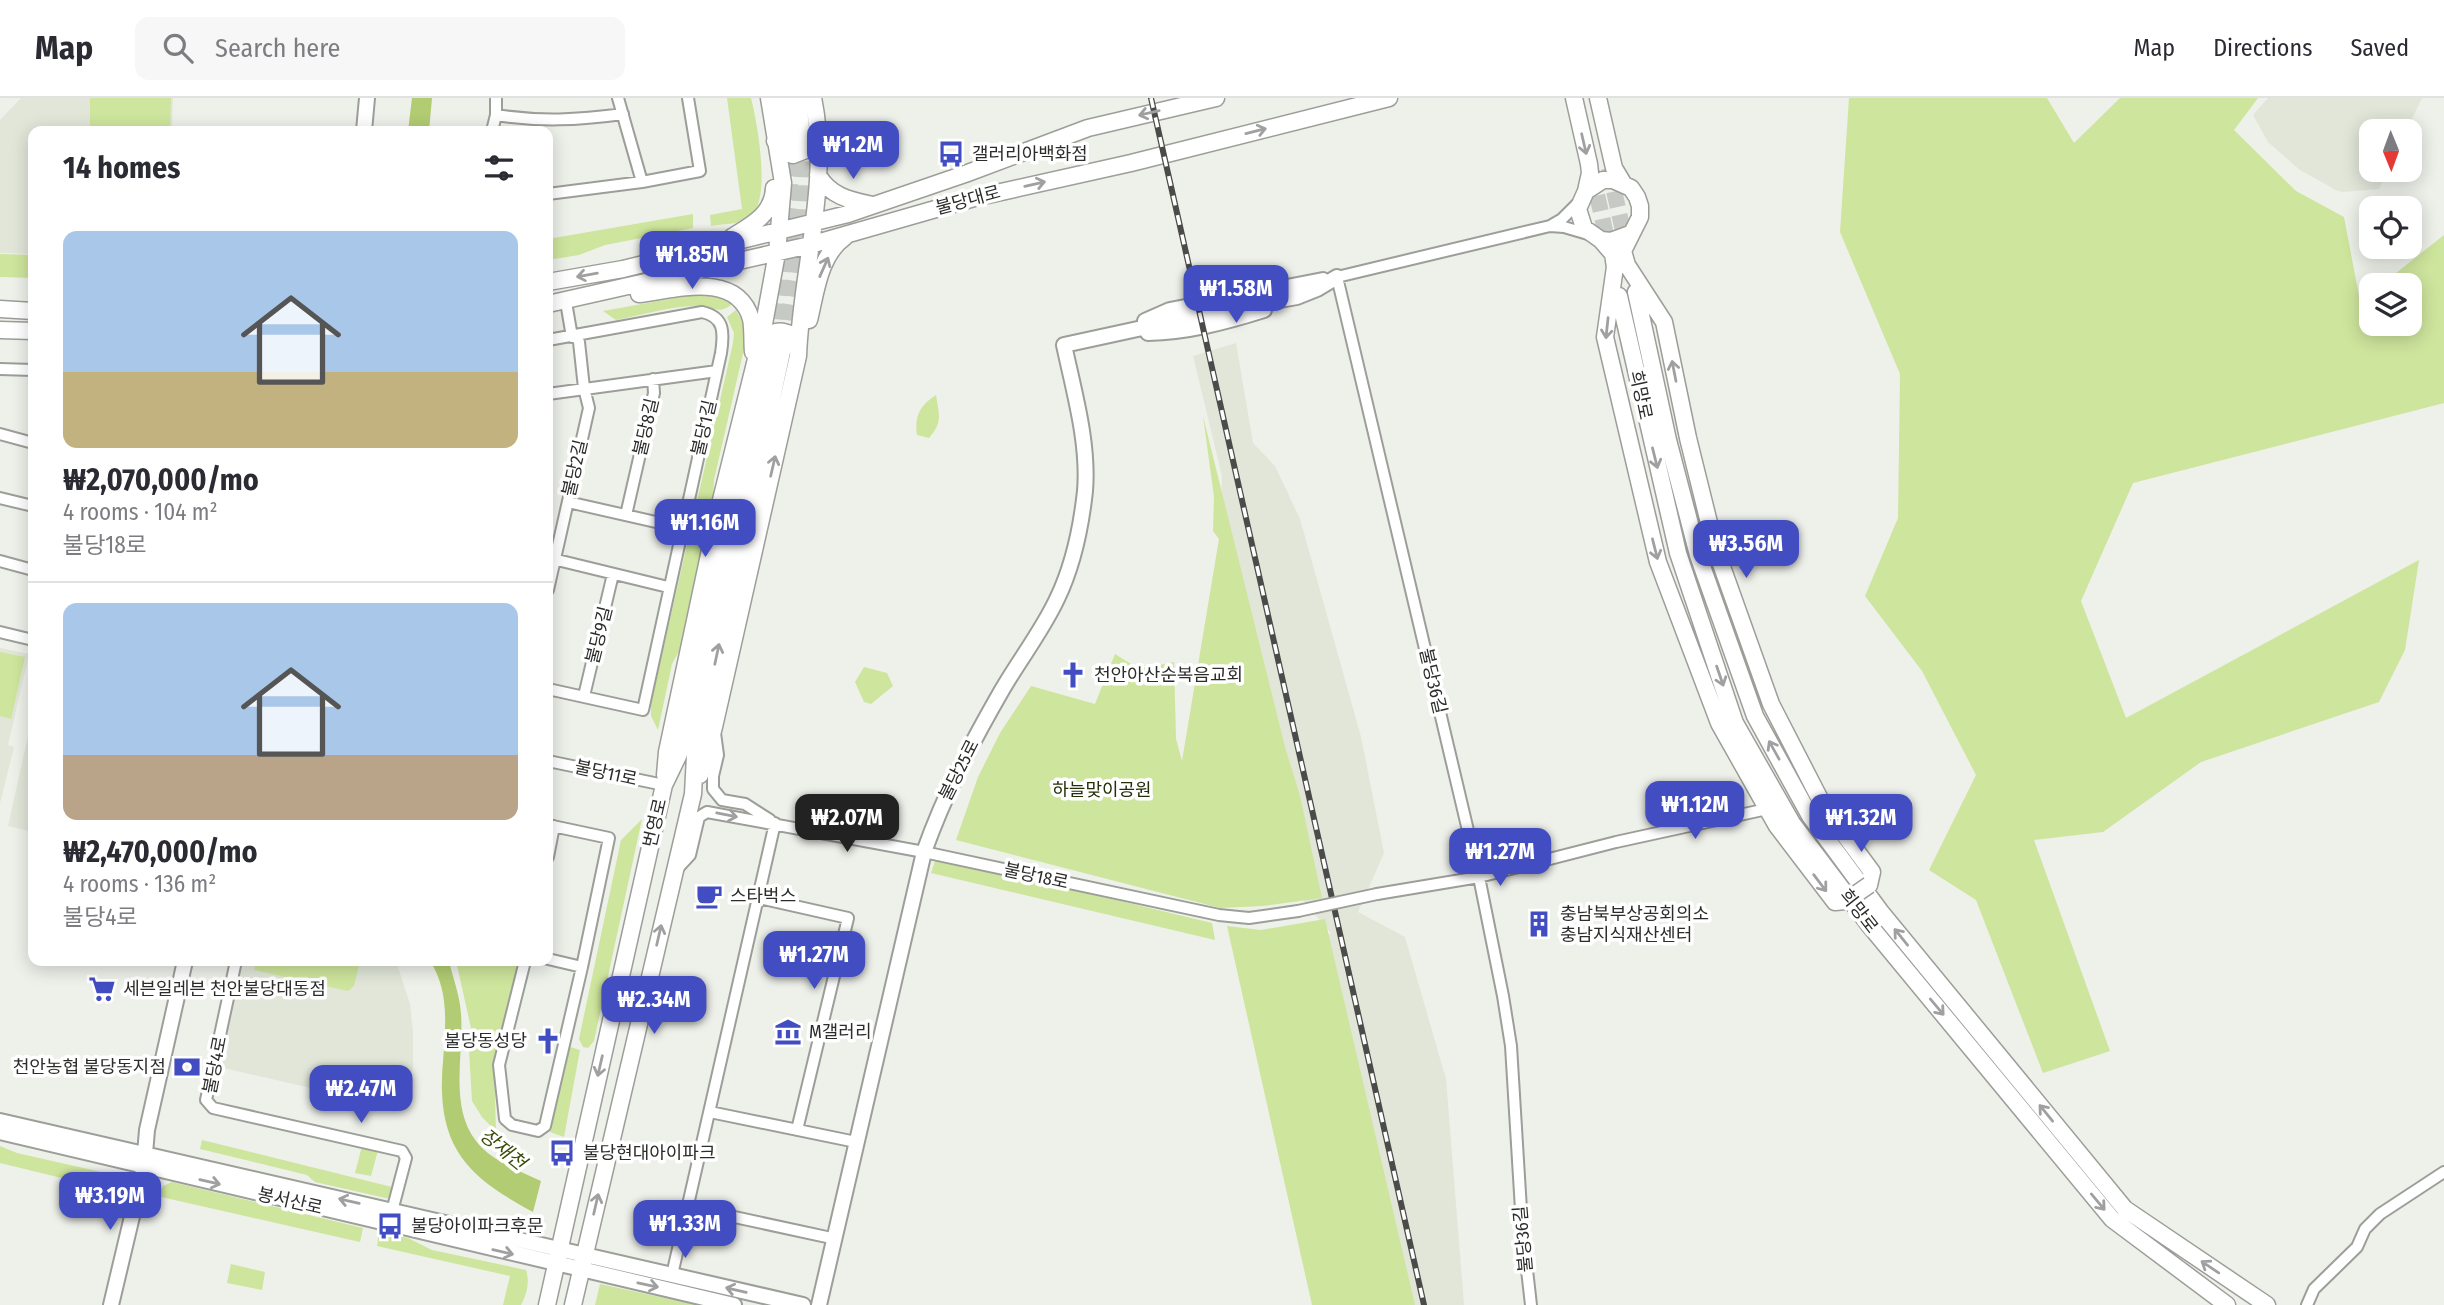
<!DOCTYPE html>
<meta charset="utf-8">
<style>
:root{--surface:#fff;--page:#f7f7f7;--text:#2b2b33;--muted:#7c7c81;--line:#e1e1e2;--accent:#414dc1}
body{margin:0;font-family:"Fira Sans Condensed","Noto Sans KR",sans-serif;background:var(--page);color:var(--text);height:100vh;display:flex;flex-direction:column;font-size:26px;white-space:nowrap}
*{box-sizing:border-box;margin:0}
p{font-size:23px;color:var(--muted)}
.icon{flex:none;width:38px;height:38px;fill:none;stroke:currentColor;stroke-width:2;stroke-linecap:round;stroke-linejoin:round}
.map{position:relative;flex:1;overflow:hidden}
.drawer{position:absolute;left:28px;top:28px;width:525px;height:840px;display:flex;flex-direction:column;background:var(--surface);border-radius:14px;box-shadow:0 4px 18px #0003}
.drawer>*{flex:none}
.needle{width:46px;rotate:179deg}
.fabs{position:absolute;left:2359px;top:21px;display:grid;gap:14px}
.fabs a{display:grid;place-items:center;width:63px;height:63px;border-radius:14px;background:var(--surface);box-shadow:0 4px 18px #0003;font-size:35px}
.price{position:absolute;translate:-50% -60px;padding:0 16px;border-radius:14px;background:var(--accent);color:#fff;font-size:23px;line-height:46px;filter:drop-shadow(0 2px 4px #0008)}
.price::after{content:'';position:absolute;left:50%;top:42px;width:21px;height:16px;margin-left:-10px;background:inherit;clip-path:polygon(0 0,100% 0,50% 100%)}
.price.active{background:#222;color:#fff}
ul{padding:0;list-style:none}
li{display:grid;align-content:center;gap:14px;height:371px;padding:0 35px}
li+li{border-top:2px solid var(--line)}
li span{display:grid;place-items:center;height:217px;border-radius:14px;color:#555}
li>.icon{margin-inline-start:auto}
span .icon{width:126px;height:126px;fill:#fffc;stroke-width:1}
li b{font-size:30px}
h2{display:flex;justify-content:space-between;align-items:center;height:84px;padding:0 35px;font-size:30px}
header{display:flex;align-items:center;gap:42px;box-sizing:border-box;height:98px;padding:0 35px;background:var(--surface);border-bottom:2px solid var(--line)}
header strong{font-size:33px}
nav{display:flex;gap:38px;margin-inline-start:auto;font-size:24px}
.search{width:490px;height:63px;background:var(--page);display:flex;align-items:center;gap:18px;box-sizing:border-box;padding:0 24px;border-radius:14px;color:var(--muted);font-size:26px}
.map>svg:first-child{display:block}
.built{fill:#e1e6d9}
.green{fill:#cee59d}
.water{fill:#b1cc72}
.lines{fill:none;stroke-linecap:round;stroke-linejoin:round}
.secondary-tunnel{stroke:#c7c9c4;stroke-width:16;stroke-dasharray:16 8;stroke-linecap:butt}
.minor-casing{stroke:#9c9e99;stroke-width:14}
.tertiary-casing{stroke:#9c9e99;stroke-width:18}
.secondary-casing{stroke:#9c9e99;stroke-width:19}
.minor{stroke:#fff;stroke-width:10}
.tertiary{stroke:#fff;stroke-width:14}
.secondary{stroke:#fff;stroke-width:16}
.rail-casing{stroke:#4b4c49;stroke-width:6}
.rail{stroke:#fff;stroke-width:3.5;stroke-dasharray:10;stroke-linecap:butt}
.minor-bridge-casing{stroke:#9c9e99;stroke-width:14;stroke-linecap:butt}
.secondary-bridge-casing{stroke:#9c9e99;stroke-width:19;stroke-linecap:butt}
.minor-bridge{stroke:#fff;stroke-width:10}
.secondary-bridge{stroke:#fff;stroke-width:16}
.oneway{stroke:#a0a0a0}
.labels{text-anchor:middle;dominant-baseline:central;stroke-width:7;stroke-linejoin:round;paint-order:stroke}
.poi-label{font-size:18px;fill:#2c2d2b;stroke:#fff;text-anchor:start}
.street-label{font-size:18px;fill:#2c2d2b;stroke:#fff}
.park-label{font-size:18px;fill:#242f08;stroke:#fff}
.water-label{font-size:19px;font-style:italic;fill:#3b4b06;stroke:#fff}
</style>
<header>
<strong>Map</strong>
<div class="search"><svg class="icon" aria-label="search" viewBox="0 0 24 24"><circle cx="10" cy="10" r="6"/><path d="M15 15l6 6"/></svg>Search here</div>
<nav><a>Map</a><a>Directions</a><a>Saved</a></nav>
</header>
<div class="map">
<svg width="2444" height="1207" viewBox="0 0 2444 1207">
<rect width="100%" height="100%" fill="#eef0ea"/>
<path class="built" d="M 21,0 L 173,0 L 172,33 L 33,33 L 33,156 L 0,155 L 0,22 Z
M 2268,0 L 2422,0 L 2406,33 L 2371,33 L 2371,72 L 2388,72 L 2379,91 L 2343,94 L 2336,92 L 2300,72 L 2268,44 L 2253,17 Z
M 1236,245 L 1253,345 L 1275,368 L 1300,421 L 1361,639 L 1384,755 L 1358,814 L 1405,839 L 1446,981 L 1464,1207 L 1388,1207 L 1299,853 L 1331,835 L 1301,800 L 1218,525 L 1222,378 L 1193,258 Z
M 0,550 L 29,556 L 8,647 L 14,649 L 0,705 Z
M 33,616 L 33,734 L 8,728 Z
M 243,863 L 396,863 L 410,906 L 413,935 L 413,966 L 407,1012 L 219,969 Z"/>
<path class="green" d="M 90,0 L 171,0 L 170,33 L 90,33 Z
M 727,0 L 751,0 C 757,24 773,106 748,121 C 739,126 721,126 711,128 L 710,117 L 742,111 Z
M 1849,0 L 2047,0 L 2074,45 L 2120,0 L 2258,0 L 2234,32 L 2296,93 L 2344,119 L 2360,203 L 2371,195 L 2371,226 L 2410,226 L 2410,187 L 2381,187 L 2444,137 L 2444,305 L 2133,385 L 2081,503 L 2126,620 L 2419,462 L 2405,552 L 2379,604 L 2201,664 L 2103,734 L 2034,742 L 2110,953 L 2043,975 L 1976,802 L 1929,772 L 1976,677 L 1922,573 L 1865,498 L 1898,420 L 1900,276 L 1840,134 Z
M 693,116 L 693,130 L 605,147 L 579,157 L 548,162 L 548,141 Z
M 0,156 L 33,157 L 33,180 L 0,179 Z
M 703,195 L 714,196 L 732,206 C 719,217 715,209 700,208 C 673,207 643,217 616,222 L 603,213 Z
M 736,212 L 744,227 L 744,251 L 714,382 L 713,409 L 684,544 L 672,566 L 658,632 L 651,618 L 651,605 L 733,245 L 734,235 L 727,219 Z
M 936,297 C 939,317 943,324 929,340 L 917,337 C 914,319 920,307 936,297 Z
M 1203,318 L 1285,649 L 1300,698 L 1322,800 L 1263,808 L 1220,810 L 956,742 L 978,679 L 1000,635 L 1031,588 L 1095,606 L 1115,556 L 1139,571 L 1174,564 L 1176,641 L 1182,663 L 1219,441 L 1213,433 L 1214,399 Z
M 0,554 L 25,559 L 11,621 L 0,618 Z
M 864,569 L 887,575 L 893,588 L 871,606 L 864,604 L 855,584 Z
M 642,721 L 594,943 L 588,950 L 583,949 L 579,941 L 621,742 Z
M 941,760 L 1212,825 L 1215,842 L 931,775 L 935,763 Z
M 1325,821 L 1415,1207 L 1312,1207 L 1227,828 L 1261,832 Z
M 256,863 L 360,863 L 354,888 L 348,893 L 254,872 Z
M 456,863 L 517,863 L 518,866 L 494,966 L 496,1033 L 482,1019 L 472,1003 L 469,952 L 471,930 Z
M 570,949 L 580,952 L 564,1039 L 550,1034 Z
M 202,1042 L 392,1089 L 390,1101 L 315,1084 L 307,1077 L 200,1051 Z
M 0,1048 L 17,1055 L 101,1074 L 110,1079 L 116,1087 L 115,1093 L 0,1065 Z
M 362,1048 L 378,1052 L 371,1078 L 355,1075 Z
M 172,1084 L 363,1130 L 360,1144 L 157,1098 L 163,1088 Z
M 379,1134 L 408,1140 L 432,1152 L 526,1172 C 530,1184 527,1196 521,1207 L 503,1207 L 510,1178 L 377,1148 Z
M 231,1166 L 265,1174 L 262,1192 L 227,1185 Z
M 600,1186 L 697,1207 L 595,1207 Z"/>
<path class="water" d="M 412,0 L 432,0 L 429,33 L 408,33 Z
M 430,863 L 449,863 C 453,880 460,898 461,916 C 464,956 449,1008 476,1043 C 491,1063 520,1073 541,1083 L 533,1114 C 480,1085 444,1060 442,994 C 441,972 445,951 445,930 C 446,906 443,883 430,863 Z"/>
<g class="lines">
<path class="secondary-tunnel" d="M 1609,70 L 1627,151
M 1592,74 L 1610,155
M 773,245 L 790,100 L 791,45
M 784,246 L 798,156 L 802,43"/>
<g class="minor-casing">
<path id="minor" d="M 618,0 L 642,84
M 496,17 C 541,24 578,22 623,16
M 492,33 L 496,17 L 496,0
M 548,96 L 642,84 L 700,73 L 688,0
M 1579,104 L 1562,121 L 1550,128 L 1564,129 L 1588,136
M 566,204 L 572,239
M 548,242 L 702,214 C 725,219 724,235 721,255 L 643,612 L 548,591
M 0,271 L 33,272
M 548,296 L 717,273
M 0,336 L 33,345
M 0,400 L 33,408
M 568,404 L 682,430
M 626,417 L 654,295 L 653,281
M 549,460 L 668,489
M 0,463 L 33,472
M 548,492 L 589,310 L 584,290 L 579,244 L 576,238
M 0,534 L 33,542
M 584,598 L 613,476
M 715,635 L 718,657 L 713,678 L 713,691 L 722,702 L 745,706 L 770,722
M 548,663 L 664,687
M 548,759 L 554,728
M 677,771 L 690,757 L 699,719 L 707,714 L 924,754 L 1219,817 L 1249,820 L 1298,813
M 1377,796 L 1479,779 L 1616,744 L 1767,711
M 759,800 L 848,820 L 797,1032
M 548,861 L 582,869
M 236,863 L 206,1002 L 213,1010 L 402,1053 L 406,1060 L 391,1117
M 525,863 L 499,967 L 505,1021 L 512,1027 L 538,1033 L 545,1028 L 582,869 L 609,740 L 548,727
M 710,1014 L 856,1044
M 688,1109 L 836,1141
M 672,1177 L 775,725
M 1531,1207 L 1522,1128 L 1511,948 L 1503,898 L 1479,779 L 1337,179 L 1550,128
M 2307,1207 L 2314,1191 L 2357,1149 L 2365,1131 L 2380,1116 L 2444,1074"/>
</g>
<g class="tertiary-casing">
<path id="tertiary" d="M 364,33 L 367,0
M 1145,223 L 1170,212 L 1323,182
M 1148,235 C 1188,234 1226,224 1264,212
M 0,1023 L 803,1207
M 0,1034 L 734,1207
M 111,1207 L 144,1068 L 147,1032 L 185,863
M 819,1207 L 924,754 C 945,695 971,646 1002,592 C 1020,561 1042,533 1057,501 C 1073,468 1081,430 1085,393 C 1089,345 1074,294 1064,247 L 1239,209 L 1297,199 L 1317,191 L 1337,179"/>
</g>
<g class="secondary-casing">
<path id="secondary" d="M 785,0 L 791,42
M 798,0 L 802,40
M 1574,0 L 1589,66 L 1590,75 L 1586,93
M 1598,0 L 1614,70 L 1623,85
M 775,43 L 782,54 L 793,57 L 819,47
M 818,77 C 830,98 849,102 872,107
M 1630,136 L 1611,143 L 1601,142 L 1584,130 L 1578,111 L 1586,93 L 1603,82 L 1613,82 L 1631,90 L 1637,99 L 1640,108 L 1640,119 L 1623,153 L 1627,167 L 1664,224 L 1688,340 L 1715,449 L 1771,606 L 1824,709 L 1872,774 L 1869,787
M 732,139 C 752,127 773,116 774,90
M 1601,142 L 1613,156 L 1615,169 L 1605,239 L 1658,464 L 1719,625 L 1777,728 L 1835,804 L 1846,803
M 548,184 L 623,171 L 848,116 L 965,76 L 1088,30 L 1216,0
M 1636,194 L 1668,342 L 1698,457 L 1755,618 L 1810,718 L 1880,813 L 2125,1111 L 2267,1207
M 639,196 C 674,192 737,172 751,221 C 753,231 752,243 753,254
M 1619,198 L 1678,455 L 1735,625 L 1792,725 L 1870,828 L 2112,1121 L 2227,1207
M 548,206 L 810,147 L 974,100 L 1131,65 L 1389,0
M 0,211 L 33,213
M 809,222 C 816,194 819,157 845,139
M 0,232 L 33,233
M 759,248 C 768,234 778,229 794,238 L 798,252
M 665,677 L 667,654 L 719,410 L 762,237 L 777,155 L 783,85 L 769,0
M 700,677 L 714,629 L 798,258 C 801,172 831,85 813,0
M 547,1207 L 664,687 L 679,656 L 773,246
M 573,1207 L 693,696 L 695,658 L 783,249"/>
</g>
<use href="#minor" class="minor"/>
<use href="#tertiary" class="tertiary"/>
<use href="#secondary" class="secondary"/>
<g class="rail-casing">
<path id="rail" d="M 1151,0 L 1424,1207"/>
</g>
<use href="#rail" class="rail"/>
<g class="minor-bridge-casing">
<path id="minor-bridge" d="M 1298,813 L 1377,796"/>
</g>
<g class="secondary-bridge-casing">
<path id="secondary-bridge" d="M 1846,803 L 1869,787"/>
</g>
<use href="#minor-bridge" class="minor-bridge"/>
<use href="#secondary-bridge" class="secondary-bridge"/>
</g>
<defs><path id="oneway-shaft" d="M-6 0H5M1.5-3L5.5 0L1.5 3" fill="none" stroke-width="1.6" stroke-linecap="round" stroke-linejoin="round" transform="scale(1.75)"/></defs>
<g class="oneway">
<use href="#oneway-shaft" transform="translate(1149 15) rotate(167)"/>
<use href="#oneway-shaft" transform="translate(1256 33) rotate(-14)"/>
<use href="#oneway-shaft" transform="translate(1584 46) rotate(77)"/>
<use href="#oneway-shaft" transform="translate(1035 86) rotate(-13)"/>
<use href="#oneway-shaft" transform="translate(824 169) rotate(-66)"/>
<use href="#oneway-shaft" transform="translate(587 177) rotate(170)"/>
<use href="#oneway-shaft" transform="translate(1607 230) rotate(96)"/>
<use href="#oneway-shaft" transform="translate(1674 273) rotate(-101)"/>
<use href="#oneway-shaft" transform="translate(1655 360) rotate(76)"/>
<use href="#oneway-shaft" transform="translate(773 368) rotate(-77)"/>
<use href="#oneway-shaft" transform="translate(1655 451) rotate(76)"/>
<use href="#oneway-shaft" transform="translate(717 556) rotate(-78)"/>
<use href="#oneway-shaft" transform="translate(1720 578) rotate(71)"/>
<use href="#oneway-shaft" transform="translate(1774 652) rotate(-119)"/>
<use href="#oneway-shaft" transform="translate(727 717) rotate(11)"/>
<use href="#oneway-shaft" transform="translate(1820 785) rotate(53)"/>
<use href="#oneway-shaft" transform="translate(659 837) rotate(-77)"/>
<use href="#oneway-shaft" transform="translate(1901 839) rotate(-129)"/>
<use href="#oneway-shaft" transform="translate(1937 909) rotate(50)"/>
<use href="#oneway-shaft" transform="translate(600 968) rotate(103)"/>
<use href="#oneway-shaft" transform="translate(2046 1015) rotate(-129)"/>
<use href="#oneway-shaft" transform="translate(210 1084) rotate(13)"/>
<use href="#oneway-shaft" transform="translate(349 1103) rotate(-167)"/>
<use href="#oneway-shaft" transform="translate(2098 1104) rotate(50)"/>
<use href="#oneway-shaft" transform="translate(596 1106) rotate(-77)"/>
<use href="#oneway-shaft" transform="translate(503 1154) rotate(13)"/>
<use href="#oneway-shaft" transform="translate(2210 1169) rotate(-146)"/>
<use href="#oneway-shaft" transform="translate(648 1187) rotate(12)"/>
<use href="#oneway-shaft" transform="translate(736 1192) rotate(-167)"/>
</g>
<defs>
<g id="bus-bare" transform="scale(2.1)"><path d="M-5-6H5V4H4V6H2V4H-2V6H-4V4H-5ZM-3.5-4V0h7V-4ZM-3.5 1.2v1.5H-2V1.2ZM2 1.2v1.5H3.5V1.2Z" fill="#414dc1" stroke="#fff" stroke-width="2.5" paint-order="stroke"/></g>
<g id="church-bare" transform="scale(2.1)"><path d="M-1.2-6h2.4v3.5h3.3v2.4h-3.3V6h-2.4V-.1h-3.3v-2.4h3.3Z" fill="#414dc1" stroke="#fff" stroke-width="2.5" paint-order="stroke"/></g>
<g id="cafe-bare" transform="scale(2.1)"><path d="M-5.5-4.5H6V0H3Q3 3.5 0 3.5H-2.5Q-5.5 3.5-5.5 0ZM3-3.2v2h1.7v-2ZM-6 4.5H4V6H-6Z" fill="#414dc1" stroke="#fff" stroke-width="2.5" paint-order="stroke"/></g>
<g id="building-bare" transform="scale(2.1)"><path d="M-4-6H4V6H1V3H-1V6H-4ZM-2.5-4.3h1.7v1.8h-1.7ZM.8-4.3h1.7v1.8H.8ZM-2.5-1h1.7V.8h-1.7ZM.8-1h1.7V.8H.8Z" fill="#414dc1" stroke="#fff" stroke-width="2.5" paint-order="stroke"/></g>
<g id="supermarket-bare" transform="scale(2.1)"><path d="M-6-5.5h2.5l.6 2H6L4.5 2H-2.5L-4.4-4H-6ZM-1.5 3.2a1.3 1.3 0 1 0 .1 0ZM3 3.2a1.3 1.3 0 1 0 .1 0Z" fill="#414dc1" stroke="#fff" stroke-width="2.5" paint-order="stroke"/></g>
<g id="museum-bare" transform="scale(2.1)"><path d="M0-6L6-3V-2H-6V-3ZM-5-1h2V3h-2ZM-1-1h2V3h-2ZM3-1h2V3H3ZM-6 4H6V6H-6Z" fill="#414dc1" stroke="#fff" stroke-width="2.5" paint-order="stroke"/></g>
<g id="bank-bare" transform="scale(2.1)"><path d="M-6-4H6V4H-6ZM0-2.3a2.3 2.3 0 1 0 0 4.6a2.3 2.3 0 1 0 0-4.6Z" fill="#414dc1" stroke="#fff" stroke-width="2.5" paint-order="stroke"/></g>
</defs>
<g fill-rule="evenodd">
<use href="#bus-bare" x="951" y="56"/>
<use href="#church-bare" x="1073" y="577"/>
<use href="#cafe-bare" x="709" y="798"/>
<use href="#building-bare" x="1539" y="826"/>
<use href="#supermarket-bare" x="102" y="891"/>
<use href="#museum-bare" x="788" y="934"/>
<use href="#church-bare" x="548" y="943"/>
<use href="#bank-bare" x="187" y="969"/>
<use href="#bus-bare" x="562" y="1055"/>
<use href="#bus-bare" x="390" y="1128"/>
</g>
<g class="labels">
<g class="poi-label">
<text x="972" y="56">갤러리아백화점</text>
<text x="1094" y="577">천안아산순복음교회</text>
<text x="730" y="798">스타벅스</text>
<text x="1560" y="816">충남북부상공회의소<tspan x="1560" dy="21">충남지식재산센터</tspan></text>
<text x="123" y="891">세븐일레븐 천안불당대동점</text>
<text x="809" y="934">M갤러리</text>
<text x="527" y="943" text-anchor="end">불당동성당</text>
<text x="166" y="969" text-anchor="end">천안농협 불당동지점</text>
<text x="583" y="1055">불당현대아이파크</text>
<text x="411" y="1128">불당아이파크후문</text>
</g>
<g class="street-label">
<text transform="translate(968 102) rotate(-15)">불당대로</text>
<text transform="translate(1641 297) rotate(78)">희망로</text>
<text transform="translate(646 329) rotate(-77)">불당8길</text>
<text transform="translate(704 330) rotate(-77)">불당1길</text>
<text transform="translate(575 370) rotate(-77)">불당2길</text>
<text transform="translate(599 537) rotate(-76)">불당9길</text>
<text transform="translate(1433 583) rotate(77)">불당36길</text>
<text transform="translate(959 672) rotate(-63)">불당25로</text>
<text transform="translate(606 675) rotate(12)">불당11로</text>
<text transform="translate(655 725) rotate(-77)">번영로</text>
<text transform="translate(1036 778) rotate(12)">불당18로</text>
<text transform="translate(1859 813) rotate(52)">희망로</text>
<text transform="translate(215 967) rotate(-79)">불당4로</text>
<text transform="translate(290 1103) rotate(13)">봉서산로</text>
<text transform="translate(1523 1141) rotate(-95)">불당36길</text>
</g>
<g class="park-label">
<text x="1102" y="692">하늘맞이공원</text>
</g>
<g class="water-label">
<text transform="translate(503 1051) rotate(39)">장재천</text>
</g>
</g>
</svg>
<div class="fabs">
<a><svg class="needle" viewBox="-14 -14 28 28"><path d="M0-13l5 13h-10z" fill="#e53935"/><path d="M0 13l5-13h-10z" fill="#7c7c81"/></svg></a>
<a><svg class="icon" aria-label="locate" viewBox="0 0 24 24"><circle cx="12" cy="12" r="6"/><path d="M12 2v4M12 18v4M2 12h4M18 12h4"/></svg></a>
<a><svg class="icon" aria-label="layers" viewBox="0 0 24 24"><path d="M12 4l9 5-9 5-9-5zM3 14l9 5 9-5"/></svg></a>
</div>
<b class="price" style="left:853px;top:83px">₩1.2M</b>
<b class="price" style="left:692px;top:193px">₩1.85M</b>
<b class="price" style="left:1236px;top:227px">₩1.58M</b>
<b class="price" style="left:705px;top:461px">₩1.16M</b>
<b class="price" style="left:1746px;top:482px">₩3.56M</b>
<b class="price" style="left:1695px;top:743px">₩1.12M</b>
<b class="price active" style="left:847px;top:756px">₩2.07M</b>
<b class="price" style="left:1861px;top:756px">₩1.32M</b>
<b class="price" style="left:1500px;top:790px">₩1.27M</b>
<b class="price" style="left:814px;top:893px">₩1.27M</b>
<b class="price" style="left:654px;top:938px">₩2.34M</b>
<b class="price" style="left:361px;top:1027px">₩2.47M</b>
<b class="price" style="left:110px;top:1134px">₩3.19M</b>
<b class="price" style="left:685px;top:1162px">₩1.33M</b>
<section class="drawer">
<h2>14 homes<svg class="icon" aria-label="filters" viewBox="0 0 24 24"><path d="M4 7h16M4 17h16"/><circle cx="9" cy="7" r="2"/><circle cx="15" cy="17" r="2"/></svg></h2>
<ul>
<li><span style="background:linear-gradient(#a9c7e8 65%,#c2b280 0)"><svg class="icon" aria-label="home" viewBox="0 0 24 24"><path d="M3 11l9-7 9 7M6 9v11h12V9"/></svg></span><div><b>₩2,070,000/mo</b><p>4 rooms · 104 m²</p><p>불당18로</p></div></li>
<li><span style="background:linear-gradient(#a9c7e8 70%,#b9a48a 0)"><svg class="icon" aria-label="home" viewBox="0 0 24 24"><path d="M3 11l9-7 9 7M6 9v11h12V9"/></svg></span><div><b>₩2,470,000/mo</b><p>4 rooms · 136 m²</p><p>불당4로</p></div></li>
</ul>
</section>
</div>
